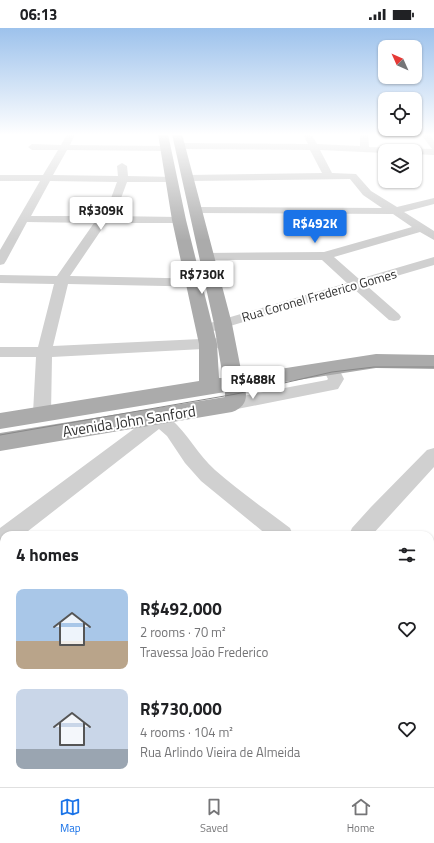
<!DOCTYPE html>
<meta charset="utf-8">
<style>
:root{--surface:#fff;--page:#f6f6f6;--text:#202124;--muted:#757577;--line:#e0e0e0;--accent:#1a73e8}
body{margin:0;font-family:"Titillium Web",sans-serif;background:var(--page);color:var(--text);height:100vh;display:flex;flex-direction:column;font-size:15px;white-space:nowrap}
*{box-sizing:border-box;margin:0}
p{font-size:13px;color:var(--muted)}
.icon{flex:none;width:22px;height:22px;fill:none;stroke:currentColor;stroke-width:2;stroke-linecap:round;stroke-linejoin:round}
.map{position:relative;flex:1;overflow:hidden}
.drawer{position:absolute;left:0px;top:503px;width:434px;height:256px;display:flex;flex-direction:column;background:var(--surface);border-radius:12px 12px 0 0;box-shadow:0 1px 3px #0004}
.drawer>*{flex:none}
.needle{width:26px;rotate:315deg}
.controls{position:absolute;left:378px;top:12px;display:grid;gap:8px}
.controls a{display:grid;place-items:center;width:44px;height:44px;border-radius:8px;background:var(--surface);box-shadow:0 1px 3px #0004;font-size:20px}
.price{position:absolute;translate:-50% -34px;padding:0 9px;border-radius:4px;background:#fff;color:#222;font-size:13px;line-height:26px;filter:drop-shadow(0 1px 2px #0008)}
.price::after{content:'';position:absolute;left:50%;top:24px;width:12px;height:9px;margin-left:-6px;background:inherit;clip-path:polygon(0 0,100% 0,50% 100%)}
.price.current{background:var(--accent);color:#fff}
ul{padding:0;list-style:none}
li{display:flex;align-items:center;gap:12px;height:100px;padding:0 16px}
li span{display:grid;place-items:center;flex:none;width:112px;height:80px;border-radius:8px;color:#555}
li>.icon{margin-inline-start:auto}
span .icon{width:48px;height:48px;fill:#fffc;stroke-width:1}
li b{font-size:17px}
h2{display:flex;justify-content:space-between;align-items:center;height:48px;padding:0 16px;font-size:17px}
.status{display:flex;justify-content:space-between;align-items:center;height:28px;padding:0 20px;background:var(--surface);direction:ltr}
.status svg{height:11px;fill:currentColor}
.menu{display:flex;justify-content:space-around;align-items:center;height:56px;border-top:1px solid var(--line);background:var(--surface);font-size:11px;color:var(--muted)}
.menu a{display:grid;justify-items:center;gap:2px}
.menu .current{color:var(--accent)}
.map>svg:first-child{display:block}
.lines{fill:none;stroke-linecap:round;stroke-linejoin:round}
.minor{fill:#d0d0d0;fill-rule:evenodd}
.major{fill:#ababab;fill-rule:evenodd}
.tram{stroke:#888;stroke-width:1}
.labels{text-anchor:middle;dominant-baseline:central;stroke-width:4;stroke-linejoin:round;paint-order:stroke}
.far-street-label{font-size:13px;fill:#333;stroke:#fff}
.street-label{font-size:15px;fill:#333;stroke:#fff}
</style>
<div class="status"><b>06:13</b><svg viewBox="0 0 49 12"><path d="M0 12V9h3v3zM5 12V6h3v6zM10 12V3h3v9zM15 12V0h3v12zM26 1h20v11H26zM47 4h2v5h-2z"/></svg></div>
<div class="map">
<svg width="434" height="759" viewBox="0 0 434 759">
<rect width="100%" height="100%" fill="#fff"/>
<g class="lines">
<path class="minor" d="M 67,106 L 75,106 L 70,117 L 168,118 L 170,120 L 165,123 L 67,122 L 53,147 L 118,148 L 117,138 L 122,135 L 127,138 L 128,148 L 175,149 L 176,151 L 175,153 L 171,154 L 127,154 L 120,173 L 110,188 L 179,189 L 185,192 L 179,195 L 106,195 L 70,248 L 213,251 L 218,252 L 220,255 L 218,258 L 213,259 L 68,256 L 53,318 L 222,310 L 227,312 L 230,315 L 227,318 L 222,320 L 52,329 L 51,385 L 48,390 L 42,391 L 36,390 L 33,385 L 36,329 L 0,329 L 0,319 L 38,319 L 54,256 L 0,255 L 0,247 L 57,248 L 94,195 L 27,194 L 6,233 L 4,236 L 0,237 L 0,222 L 40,153 L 0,153 L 0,147 L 43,147 L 58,122 L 32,122 L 28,119 L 32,116 L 61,117 ZM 50,153 L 117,154 L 110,173 L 99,188 L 31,188 Z
M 303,106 L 311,106 L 317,116 L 360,118 L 360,106 L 368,106 L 369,119 L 432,121 L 421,106 L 430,106 L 434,113 L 434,127 L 415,126 L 415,123 L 385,123 L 385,125 L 320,122 L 332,145 L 356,146 L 371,163 L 397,179 L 434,170 L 434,176 L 404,184 L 434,203 L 434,212 L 420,204 L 334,229 L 359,251 L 434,229 L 434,237 L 366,257 L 399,286 L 401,289 L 399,292 L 394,293 L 389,292 L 354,261 L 210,304 L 205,306 L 200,304 L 198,301 L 200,298 L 347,255 L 322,232 L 207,232 L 203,231 L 201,228 L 203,225 L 324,224 L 412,199 L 393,186 L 195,185 L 190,182 L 195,179 L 382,180 L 363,167 L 350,151 L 188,153 L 183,150 L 188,147 L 322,145 L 310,122 L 180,121 L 176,118 L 180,115 L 308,116 Z
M 330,334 L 336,335 L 344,351 L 338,361 L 232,382 L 226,380 L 224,376 L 226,372 L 232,370 L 327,352 L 328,351 L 322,339 L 324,335 Z
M 164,381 L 170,383 L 173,388 L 171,391 C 188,406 198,427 215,442 C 239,463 265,481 290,500 L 293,507 L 267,507 L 201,453 L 185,435 L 167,408 L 159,401 L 23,507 L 4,507 L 4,515 L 0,514 L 0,500 L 158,383 Z
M 434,420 L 434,439 L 372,507 L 349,507 L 352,500 L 371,479 L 427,422 Z
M 430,608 L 434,609 L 434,634 L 430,633 Z
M 141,755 L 171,755 L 170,759 L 140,759 Z"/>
<path class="major" d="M 158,106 L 168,106 L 186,192 L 217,316 L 219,350 L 223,350 L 214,296 L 172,106 L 182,106 L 232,296 L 242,347 L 376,326 L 434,327 L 434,341 L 376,340 L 245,360 C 248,372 244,380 232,384 L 0,423 L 0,405 L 225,369 L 225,364 L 0,401 L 0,385 L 199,353 L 199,316 L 172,192 Z"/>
<path class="tram" d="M 0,407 L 236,366 L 332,344 L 374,339 L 434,339"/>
</g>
<linearGradient id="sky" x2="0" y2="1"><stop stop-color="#9dc2ec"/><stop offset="0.5" stop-color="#fff"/><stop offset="1" stop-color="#fff" stop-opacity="0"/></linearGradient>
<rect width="434" height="213" fill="url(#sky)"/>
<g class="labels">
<g class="far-street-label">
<text transform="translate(319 267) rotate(-16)">Rua Coronel Frederico Gomes</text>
</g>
<g class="street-label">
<text transform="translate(129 393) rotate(-9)">Avenida John Sanford</text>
</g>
</g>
</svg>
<div class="controls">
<a><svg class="needle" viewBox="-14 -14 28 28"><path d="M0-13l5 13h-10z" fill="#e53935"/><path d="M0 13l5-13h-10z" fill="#757577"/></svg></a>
<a><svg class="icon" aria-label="locate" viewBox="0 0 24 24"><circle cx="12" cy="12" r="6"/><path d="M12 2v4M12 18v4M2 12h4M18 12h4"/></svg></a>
<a><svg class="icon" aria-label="layers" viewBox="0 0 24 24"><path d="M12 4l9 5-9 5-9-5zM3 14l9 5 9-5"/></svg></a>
</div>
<b class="price" style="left:101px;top:203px">R$309K</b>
<b class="price current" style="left:315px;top:216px">R$492K</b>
<b class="price" style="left:202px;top:267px">R$730K</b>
<b class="price" style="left:253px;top:372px">R$488K</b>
<section class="drawer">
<h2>4 homes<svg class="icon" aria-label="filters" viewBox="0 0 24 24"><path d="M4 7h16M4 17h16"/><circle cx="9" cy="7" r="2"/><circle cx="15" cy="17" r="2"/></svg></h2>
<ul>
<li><span style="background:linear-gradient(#a9c7e8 65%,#b9a48a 0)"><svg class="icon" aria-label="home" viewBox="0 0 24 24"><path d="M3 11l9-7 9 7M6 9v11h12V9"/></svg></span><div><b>R$492,000</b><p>2 rooms · 70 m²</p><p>Travessa João Frederico</p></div><svg class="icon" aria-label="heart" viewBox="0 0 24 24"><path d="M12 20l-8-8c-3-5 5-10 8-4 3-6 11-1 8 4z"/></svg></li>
<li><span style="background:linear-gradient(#c9d6e8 75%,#9aa5b1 0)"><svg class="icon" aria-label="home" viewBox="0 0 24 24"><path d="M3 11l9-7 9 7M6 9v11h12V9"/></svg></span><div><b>R$730,000</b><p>4 rooms · 104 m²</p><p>Rua Arlindo Vieira de Almeida</p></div><svg class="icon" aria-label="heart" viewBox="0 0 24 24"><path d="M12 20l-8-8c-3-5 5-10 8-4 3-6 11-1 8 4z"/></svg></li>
</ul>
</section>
</div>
<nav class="menu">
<a class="current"><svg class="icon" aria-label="map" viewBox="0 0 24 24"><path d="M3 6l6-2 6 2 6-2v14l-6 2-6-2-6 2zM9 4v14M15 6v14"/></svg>Map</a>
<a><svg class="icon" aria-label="saved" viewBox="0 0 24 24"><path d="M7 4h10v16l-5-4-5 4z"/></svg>Saved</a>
<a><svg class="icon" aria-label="home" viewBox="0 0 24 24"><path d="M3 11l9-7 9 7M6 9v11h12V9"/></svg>Home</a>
</nav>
